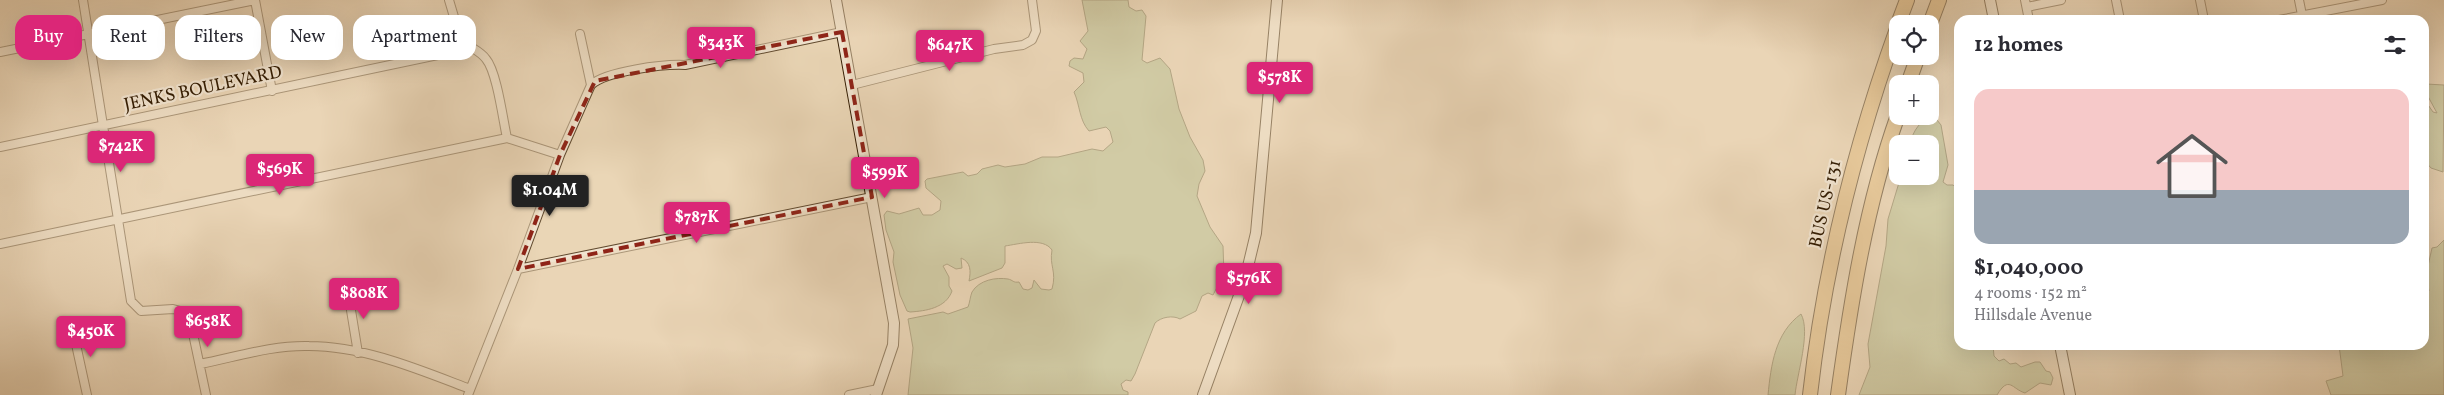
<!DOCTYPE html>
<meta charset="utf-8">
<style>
:root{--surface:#fff;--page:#f2f2f3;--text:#2b2b33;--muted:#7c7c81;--accent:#db2777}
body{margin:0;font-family:Vollkorn,serif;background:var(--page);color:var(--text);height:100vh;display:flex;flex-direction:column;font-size:19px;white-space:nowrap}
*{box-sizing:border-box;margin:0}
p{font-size:16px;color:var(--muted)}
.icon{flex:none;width:28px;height:28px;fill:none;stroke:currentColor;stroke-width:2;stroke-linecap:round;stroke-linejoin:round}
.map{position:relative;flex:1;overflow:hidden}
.panel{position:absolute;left:1954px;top:15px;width:475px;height:335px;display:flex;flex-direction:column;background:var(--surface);border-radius:15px;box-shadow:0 5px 20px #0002}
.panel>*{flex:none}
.top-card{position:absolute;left:15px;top:15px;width:475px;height:45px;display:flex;gap:10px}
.buttons{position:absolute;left:1889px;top:15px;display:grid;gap:10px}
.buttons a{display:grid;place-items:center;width:50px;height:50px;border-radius:10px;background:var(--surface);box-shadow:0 5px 20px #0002;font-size:25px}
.price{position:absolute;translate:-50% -42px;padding:0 11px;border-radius:5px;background:var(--accent);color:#fff;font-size:16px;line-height:32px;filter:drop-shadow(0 1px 2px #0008)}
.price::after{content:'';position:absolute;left:50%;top:30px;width:15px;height:11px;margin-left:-8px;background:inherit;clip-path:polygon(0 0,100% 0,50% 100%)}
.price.selected{background:#222;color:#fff}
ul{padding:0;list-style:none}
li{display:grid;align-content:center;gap:10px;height:265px;padding:0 20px}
li span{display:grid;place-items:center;height:155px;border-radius:15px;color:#555}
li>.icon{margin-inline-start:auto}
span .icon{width:90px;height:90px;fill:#fffc;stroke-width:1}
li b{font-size:21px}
h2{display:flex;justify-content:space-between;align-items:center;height:60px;padding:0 20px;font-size:21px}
.pill{padding:0 18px;border-radius:15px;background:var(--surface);box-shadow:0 5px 20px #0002;font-size:18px;line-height:45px}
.pill.selected{background:var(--accent);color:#fff}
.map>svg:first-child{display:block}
.green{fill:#b4be90;stroke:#746d49}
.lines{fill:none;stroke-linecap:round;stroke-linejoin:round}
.street-casing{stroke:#614a2f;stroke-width:10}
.secondary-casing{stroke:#331c02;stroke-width:12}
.highway-casing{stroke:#331c02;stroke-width:16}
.street{stroke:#f1e4d0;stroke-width:8}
.secondary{stroke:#f1e4d0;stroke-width:10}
.highway{stroke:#e5bb7b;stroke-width:14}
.marked{fill:none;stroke:#8f2418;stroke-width:4;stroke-dasharray:10 6;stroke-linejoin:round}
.labels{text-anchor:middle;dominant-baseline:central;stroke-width:4.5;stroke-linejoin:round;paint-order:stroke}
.street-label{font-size:18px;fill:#331c02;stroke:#f1e4d0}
</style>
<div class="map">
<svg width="2444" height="395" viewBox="0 0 2444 395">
<rect width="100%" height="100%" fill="#ead6b6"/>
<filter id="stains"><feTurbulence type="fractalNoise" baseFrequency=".004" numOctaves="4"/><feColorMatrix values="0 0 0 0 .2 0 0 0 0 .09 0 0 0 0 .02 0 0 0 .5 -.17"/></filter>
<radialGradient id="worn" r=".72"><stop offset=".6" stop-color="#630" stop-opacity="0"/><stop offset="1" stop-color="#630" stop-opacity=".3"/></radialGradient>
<path class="green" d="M 1082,0 L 1128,0 L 1129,7 L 1136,11 L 1142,10 L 1146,16 L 1142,60 L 1147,63 L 1160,58 L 1170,69 L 1179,109 L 1190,137 L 1203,160 L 1205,171 L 1199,184 L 1197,196 L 1210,227 L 1223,246 L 1224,274 L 1213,295 L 1208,293 L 1202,296 L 1196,311 L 1180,319 C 1173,315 1161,317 1155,323 L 1135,374 L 1131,381 L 1126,380 L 1121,384 L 1123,390 L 1128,392 L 1128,395 L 908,395 L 913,348 L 908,319 L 943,312 L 948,314 L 968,307 C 970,302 970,297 972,292 C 979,280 996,277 1008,279 C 1013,280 1013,283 1019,282 L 1023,289 L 1028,290 L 1032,288 L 1034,280 L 1041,289 L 1049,290 L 1052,289 C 1057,271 1049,266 1052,250 C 1043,237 1019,244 1005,246 L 1005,263 L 1002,268 L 969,281 C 971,271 971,262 961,258 L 962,268 L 956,269 L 947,264 L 943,266 L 949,277 L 949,286 L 952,291 C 946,308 926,311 910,312 L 907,311 L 900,295 L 893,262 L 894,252 L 886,230 L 884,215 L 887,211 L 899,214 L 919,208 L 923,215 L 932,215 L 940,210 L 941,201 L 926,188 L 925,181 L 927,179 L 963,172 L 968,176 L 977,174 L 982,169 L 998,165 L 1005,167 L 1025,164 L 1042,157 L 1058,157 L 1092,149 L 1103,151 L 1113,142 L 1110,131 L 1106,127 L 1089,131 C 1079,120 1080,105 1074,92 L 1084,82 L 1083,73 L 1069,66 L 1070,61 L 1074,58 L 1083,59 L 1087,49 L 1080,41 L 1088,31 Z
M 2426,84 L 2444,85 L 2443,172 L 2431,168 L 2424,160 L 2424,99 L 2433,112 L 2437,113 L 2424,89 Z
M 1933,115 L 1941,125 L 1948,165 L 1943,182 L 1947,185 L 1953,185 L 1959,190 L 1959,345 L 1993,345 L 1994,356 L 1999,361 L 2004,359 L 2010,364 L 2016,363 L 2021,367 L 2035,362 L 2040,362 L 2046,371 L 2050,372 L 2053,378 L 2051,385 L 2040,383 L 2025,393 C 2012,389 2009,375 1997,395 L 1859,395 L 1870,367 L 1868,344 L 1886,246 L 1888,219 L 1901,176 L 1930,176 L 1930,144 L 1910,144 C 1913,130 1921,120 1933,115 Z
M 2444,240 L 2444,395 L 2331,395 L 2326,381 L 2343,376 L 2339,345 L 2424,345 L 2424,296 L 2429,291 L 2426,275 L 2432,248 L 2437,247 Z
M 1801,314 C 1811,332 1797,374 1795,395 L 1768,395 C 1771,365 1775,333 1801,314 Z"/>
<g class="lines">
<g class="street-casing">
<path id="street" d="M 83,0 L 131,301 L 141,311 L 173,309 L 184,312 L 192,329 L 206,395
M 255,0 L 272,91
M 449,0 L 460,37 C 466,47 479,49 486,59 C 497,72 503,120 507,138
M 2025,0 L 2029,20
M 2116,0 L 2120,20
M 2200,0 L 2204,20
M 2299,0 L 2302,15
M 2027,7 L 2061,0
M 2279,20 L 2382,0
M 0,52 L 255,0
M 591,85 C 606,71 664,64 685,65 L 842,32
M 852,85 L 994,49 L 1023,45 L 1032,40 L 1036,31 L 1032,0
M 0,147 L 471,48
M 0,244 L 507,138 L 560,155
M 518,269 L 872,197
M 348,292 L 358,353
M 72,326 L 87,395
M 200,364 C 236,357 272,345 309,346 C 364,346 420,370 470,389
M 468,395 L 518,269 L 560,155 L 591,85 L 580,34
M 849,395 L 878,389"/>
</g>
<g class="secondary-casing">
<path id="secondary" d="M 836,0 L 894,323 L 893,345 L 876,395
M 1990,0 L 1994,20
M 2060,345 L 2070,395
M 1203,395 L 1245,279 L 1256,233 L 1277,0"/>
</g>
<g class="highway-casing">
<path id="highway" d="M 1898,24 L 1907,0
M 1930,24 L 1939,0
M 1908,84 L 1918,56
M 1810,395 C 1824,270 1855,145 1898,26
M 1838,395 C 1851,301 1866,205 1898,115"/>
</g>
<use href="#street" class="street"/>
<use href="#secondary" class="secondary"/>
<use href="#highway" class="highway"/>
</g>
<path d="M0 0H2444V395H0ZM 842,32 L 872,197 L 518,269 L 560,155 L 595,81 Z" fill="#ead6b6" fill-opacity=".55" fill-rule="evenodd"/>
<path class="marked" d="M 842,32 L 872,197 L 518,269 L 560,155 L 595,81 Z"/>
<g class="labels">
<g class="street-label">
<text transform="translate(203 89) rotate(-12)">JENKS BOULEVARD</text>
<text transform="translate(1826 204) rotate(-77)">BUS US-131</text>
</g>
</g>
<rect width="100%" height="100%" filter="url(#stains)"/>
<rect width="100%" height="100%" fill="url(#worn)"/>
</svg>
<div class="buttons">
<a><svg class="icon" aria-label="locate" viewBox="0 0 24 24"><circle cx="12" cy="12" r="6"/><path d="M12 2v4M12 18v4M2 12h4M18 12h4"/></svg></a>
<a>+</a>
<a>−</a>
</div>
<b class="price" style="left:721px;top:69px">$343K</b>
<b class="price" style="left:950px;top:72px">$647K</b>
<b class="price" style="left:1280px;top:104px">$578K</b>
<b class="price" style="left:121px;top:173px">$742K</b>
<b class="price" style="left:280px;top:196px">$569K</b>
<b class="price" style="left:885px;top:199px">$599K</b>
<b class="price selected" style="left:550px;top:217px">$1.04M</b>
<b class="price" style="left:697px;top:244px">$787K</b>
<b class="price" style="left:1249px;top:305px">$576K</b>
<b class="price" style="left:364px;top:320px">$808K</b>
<b class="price" style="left:208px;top:348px">$658K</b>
<b class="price" style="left:91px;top:358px">$450K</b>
<div class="top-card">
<a class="pill selected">Buy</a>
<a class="pill">Rent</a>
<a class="pill">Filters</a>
<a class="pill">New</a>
<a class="pill">Apartment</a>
</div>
<section class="panel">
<h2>12 homes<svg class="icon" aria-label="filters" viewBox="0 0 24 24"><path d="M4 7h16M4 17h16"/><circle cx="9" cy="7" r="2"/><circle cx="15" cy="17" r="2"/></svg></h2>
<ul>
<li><span style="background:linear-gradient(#f6c9c9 65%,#9aa5b1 0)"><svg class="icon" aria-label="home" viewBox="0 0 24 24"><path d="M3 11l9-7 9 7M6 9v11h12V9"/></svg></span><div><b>$1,040,000</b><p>4 rooms · 152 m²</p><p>Hillsdale Avenue</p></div></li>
</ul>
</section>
</div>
